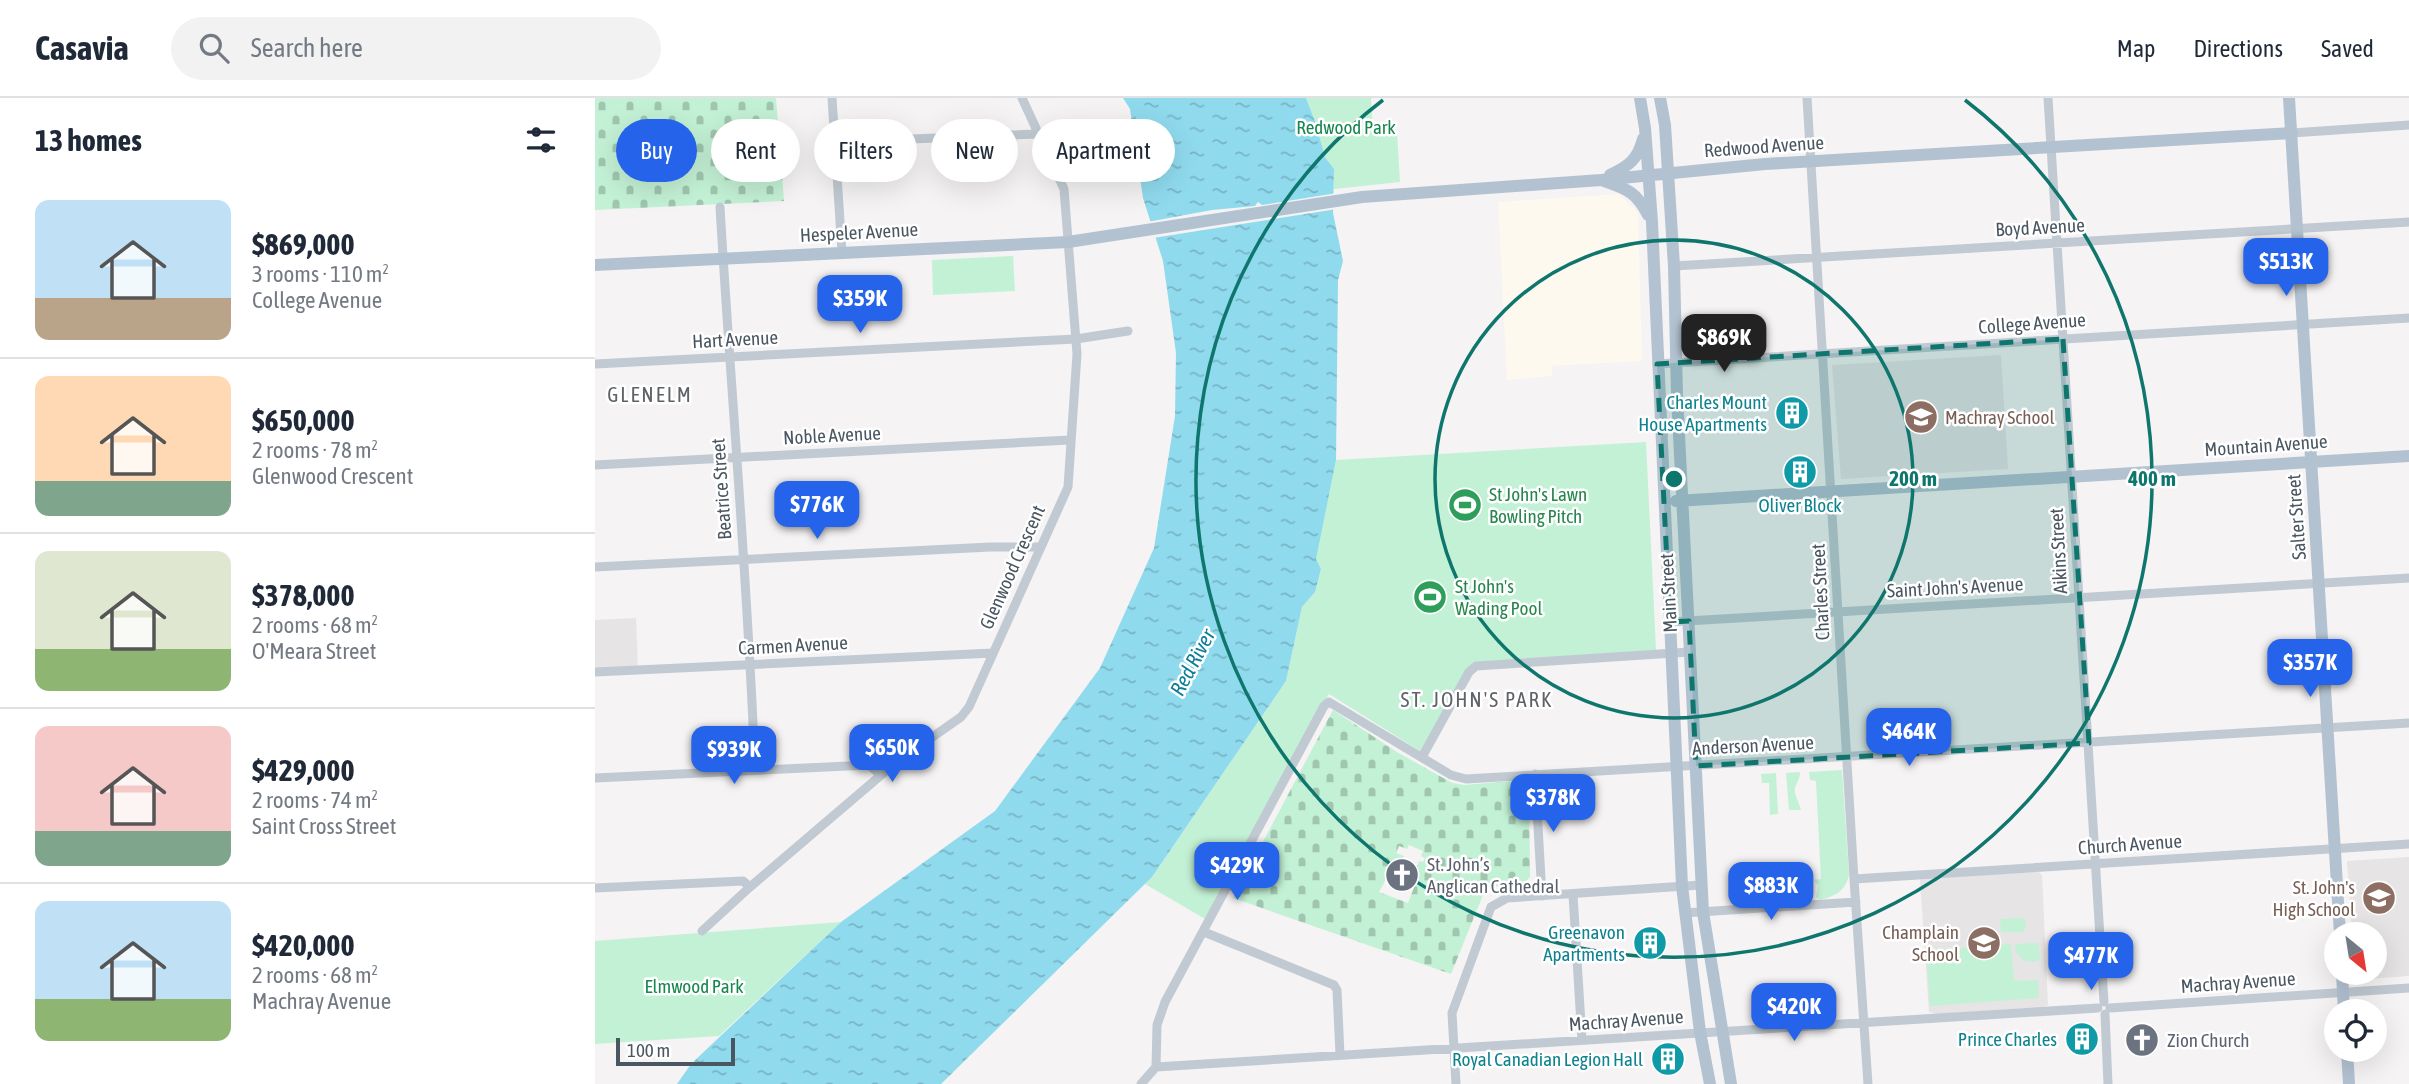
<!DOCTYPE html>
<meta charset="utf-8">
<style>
:root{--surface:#fff;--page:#f2f2f3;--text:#1f2937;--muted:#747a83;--line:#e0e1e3;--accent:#2563eb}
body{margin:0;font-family:"Asap Condensed",sans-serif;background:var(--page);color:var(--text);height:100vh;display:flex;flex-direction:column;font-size:26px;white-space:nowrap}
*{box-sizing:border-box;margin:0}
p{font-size:23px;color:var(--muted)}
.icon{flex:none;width:38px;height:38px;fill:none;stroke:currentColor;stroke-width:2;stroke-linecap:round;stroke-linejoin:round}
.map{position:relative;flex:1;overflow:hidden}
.panel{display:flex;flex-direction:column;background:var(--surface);width:595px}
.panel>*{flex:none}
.top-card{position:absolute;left:21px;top:21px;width:665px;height:63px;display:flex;gap:14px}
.needle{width:46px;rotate:150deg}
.buttons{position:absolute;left:1729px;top:824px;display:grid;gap:14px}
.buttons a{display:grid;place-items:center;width:63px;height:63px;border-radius:50%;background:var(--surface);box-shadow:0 7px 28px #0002;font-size:35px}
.scale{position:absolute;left:21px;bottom:18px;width:119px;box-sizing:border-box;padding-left:7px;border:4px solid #4a5661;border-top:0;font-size:19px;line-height:24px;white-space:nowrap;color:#4a5661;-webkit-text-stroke:5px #fff;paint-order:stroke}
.price{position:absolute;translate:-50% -60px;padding:0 16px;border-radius:14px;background:var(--accent);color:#fff;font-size:23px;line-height:46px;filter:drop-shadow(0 2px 4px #0008)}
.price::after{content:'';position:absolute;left:50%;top:42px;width:21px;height:16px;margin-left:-10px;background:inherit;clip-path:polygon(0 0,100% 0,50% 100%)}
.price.selected{background:#222;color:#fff}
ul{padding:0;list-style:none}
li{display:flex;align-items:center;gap:21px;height:175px;padding:0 35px}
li+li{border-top:2px solid var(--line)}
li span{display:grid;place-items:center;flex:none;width:196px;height:140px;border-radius:14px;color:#555}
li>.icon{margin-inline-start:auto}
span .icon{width:84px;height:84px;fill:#fffc;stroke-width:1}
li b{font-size:30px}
h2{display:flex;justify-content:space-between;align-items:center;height:84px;padding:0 35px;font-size:30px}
.pill{padding:0 24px;border-radius:32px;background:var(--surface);box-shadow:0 7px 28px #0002;font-size:24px;line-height:63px}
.pill.selected{background:var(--accent);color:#fff}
header{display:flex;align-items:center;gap:42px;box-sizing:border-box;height:98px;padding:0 35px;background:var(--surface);border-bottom:2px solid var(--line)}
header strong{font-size:33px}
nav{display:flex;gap:38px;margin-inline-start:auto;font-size:24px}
.search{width:490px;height:63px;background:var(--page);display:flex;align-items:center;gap:18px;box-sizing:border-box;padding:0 24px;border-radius:38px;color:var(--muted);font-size:26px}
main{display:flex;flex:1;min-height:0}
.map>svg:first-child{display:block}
.commercial{fill:#fdf9ef}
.education{fill:#e6e4e5}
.green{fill:#c3f1d5}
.cemetery{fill:url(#cemetery-stones);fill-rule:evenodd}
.water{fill:url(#water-ripples)}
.pier{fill:#f5f3f3}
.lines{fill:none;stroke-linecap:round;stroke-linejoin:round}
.minor{stroke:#c1cad2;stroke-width:9}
.major{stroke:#b3c2d1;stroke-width:12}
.marked{fill:#0f766e;fill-opacity:0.2;stroke:#0f766e;stroke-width:5;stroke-dasharray:14 9;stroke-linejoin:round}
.ring{fill:none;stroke:#0f766e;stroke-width:3.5}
.labels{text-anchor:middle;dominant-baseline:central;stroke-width:5;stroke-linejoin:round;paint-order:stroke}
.park-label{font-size:19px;fill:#17864f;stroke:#fff}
.street-label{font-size:19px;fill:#4a5661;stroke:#fff}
.culture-label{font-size:19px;fill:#0d838f;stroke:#fff;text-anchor:end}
.education-label{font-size:19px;fill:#785e54;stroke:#fff;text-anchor:end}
.leisure-label{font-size:19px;fill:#27864d;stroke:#fff;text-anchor:start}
.worship-label{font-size:19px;fill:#5b616d;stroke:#fff;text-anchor:start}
.neighbourhood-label{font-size:21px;letter-spacing:2px;fill:#5f6368;stroke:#fff}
.water-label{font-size:21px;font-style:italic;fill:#0c7c9b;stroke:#fff}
.centre{fill:#0f766e;stroke:#fff;stroke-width:3.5}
.ring-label{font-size:21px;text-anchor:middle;font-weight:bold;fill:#0f766e;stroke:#fff;stroke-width:5;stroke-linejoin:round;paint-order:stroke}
</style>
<header>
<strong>Casavia</strong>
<div class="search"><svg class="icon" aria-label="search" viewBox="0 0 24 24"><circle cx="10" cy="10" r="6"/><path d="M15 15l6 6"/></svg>Search here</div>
<nav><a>Map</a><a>Directions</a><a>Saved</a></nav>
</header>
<main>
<section class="panel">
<h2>13 homes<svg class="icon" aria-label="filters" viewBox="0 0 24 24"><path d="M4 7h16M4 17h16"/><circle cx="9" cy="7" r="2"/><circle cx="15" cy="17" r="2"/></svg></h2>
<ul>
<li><span style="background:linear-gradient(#bfe0f5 70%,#b9a48a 0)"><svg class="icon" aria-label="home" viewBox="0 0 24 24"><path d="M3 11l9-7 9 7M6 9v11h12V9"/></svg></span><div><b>$869,000</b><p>3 rooms · 110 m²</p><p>College Avenue</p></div></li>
<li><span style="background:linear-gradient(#ffd9b3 75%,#7fa58c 0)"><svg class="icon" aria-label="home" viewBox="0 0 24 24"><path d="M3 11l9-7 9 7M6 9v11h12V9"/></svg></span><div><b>$650,000</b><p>2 rooms · 78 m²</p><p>Glenwood Crescent</p></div></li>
<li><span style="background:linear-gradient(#dfe7d0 70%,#8fb573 0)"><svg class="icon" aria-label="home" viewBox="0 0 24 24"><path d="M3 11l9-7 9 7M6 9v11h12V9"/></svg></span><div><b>$378,000</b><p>2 rooms · 68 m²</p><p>O'Meara Street</p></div></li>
<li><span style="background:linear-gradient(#f6c9c9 75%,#7fa58c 0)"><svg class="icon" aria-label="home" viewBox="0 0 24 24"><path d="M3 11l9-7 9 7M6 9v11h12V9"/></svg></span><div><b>$429,000</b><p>2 rooms · 74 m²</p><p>Saint Cross Street</p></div></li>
<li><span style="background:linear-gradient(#bfe0f5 70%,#8fb573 0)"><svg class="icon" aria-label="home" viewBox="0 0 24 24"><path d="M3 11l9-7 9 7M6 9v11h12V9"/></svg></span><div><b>$420,000</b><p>2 rooms · 68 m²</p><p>Machray Avenue</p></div></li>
</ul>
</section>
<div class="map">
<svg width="1814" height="986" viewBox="0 0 1814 986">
<defs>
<pattern id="cemetery-stones" width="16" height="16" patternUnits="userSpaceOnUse" patternTransform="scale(1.75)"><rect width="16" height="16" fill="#c3f1d5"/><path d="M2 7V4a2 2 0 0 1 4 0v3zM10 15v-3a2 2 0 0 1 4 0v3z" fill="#a0c6b0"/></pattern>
<pattern id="water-ripples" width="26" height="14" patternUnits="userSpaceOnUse" patternTransform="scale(1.75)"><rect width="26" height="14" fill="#90daee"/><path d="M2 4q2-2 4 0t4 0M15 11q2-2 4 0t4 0" fill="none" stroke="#78b4c4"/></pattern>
</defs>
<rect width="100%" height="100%" fill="#f5f3f3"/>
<path class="commercial" d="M 1024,96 L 1043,114 L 1047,263 L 957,268 L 957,278 L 912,282 L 903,104 Z"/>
<path class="education" d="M 1406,257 L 1413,371 L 1246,381 L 1237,267 Z
M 41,520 L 43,573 L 0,575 L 0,522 Z
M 1814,759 L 1814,878 L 1759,882 L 1759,875 L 1780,875 L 1780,836 L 1757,836 L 1752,763 Z
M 1443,774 L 1447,777 L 1453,907 L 1447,909 L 1342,916 L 1334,914 L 1325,782 L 1329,780 Z"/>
<path class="green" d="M 711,0 L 776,0 L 778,36 L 802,36 L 805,84 L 739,91 L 739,72 L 730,59 L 720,23 Z
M 418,158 L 420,193 L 338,197 L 337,162 Z
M 1051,344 L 1061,552 L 878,564 L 825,653 L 734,596 L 612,822 L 550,786 L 557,779 L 691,583 L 707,509 L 720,494 L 726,471 L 720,461 L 741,362 Z
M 1247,672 L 1254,777 C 1250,794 1240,798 1225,802 L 1221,799 L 1223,788 L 1219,782 L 1226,781 L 1221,683 L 1215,682 L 1214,674 Z
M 1205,674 C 1205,681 1201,685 1200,690 C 1199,698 1204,704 1206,712 L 1194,712 L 1191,675 Z
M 1181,675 L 1183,716 L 1175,717 L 1174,685 L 1167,685 L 1166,676 Z
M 1430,820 L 1431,829 L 1428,834 L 1406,834 L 1405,821 Z
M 246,824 L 124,938 L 0,946 L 0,843 Z
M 1443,845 L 1445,862 L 1439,864 L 1429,863 L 1420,853 L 1420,848 L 1423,846 Z
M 1416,846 L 1419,883 L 1443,882 L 1444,900 L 1335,908 L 1331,852 Z"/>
<path class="cemetery" d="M 0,0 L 181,0 L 189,103 L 0,112 Z
M 738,612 L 802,654 L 857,685 L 869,687 L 929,682 L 934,686 L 935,779 L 928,786 L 896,788 L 888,797 L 856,876 L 638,800 ZM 814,747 L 828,753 L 826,758 L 830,760 L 828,764 L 824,763 L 818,780 L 822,782 L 813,805 L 784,794 L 791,781 L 794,782 L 798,772 L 803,774 L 809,758 L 801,755 L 804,748 L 812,751 Z"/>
<path class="water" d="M 528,0 L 711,0 L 720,23 L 730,59 L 739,71 L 738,115 L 748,163 L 743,182 L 741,362 L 721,461 L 726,471 L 720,494 L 707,509 L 691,583 L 557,779 L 346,986 L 82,986 L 96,966 L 246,824 L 400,713 L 505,570 L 559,450 L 580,318 L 581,255 L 568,163 L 548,100 L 535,11 Z
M 835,487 L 844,492 L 839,514 L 823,507 Z"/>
<path class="pier" d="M 742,95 L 742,111 L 558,140 L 552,124 L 617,112 L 660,108 L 663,104 L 667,107 Z"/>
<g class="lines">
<path class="minor" d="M 237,0 L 247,154
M 1212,0 L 1259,781 L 1273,986
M 1453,0 L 1509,904
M 1697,35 L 1814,27
M 240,44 L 443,36
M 125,109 C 136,297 153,484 160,672
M 1079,168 L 1814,124
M 0,266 L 481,241 L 533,233
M 1062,266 L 1814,220
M 0,367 L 475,342
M 0,469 L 395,449 L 446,449
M 1075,524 L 1814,480
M 0,574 L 398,555
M 827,659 L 874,574 L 881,568 L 1095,554
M 940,676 L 947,798
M 0,680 L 274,667 L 286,677
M 1259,781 L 1814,746
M 0,790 L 148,783 L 155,789
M 978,797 L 987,942
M 1089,815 L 1261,804
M 107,833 L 155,789 L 299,666 L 366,619 L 374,609 L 473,389 L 482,256 L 469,91 L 427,0
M 609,834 L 739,887 L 742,892 L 745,957
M 1515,910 L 1814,890
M 1510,916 L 1513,986
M 561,969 L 1503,910
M 546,986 L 561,969 L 562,927 L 570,904 L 729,608 L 734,604 L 856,677 L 871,681 L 1814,625
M 861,986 L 857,915 L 896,809 L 912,800 L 1106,787"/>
<path class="major" d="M 1045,0 L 1050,30 L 1057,124 L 1087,788 L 1105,934 L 1115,986
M 1065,0 L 1070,27 L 1079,168 L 1082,297 L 1108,814 L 1136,986
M 1694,0 L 1745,836
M 1015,77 C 1034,68 1043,61 1048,41
M 1009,83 C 1033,91 1042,95 1053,117
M 0,167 L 473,144 L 767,99 L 1006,82 L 1170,66 L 1697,35
M 1081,403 L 1814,358
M 1747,875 L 1749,914
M 1752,952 L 1754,986"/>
</g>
<path class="marked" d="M 1468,241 L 1494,645 L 1101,668 L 1094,523 L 1075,524 L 1062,266 Z"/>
<g class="ring">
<circle cx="1079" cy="381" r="239"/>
<path d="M1370 2A478 478 0 1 1 788 2"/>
</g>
<defs>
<g id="building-disc" transform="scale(1.75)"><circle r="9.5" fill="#0f9aa8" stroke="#fff"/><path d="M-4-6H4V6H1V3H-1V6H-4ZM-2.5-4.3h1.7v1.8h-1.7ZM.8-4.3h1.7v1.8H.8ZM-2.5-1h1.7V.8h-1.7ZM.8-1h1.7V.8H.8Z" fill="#fff"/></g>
<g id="school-disc" transform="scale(1.75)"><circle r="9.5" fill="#8d6e63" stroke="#fff"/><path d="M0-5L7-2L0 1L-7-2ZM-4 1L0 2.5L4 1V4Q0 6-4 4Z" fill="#fff"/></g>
<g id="stadium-disc" transform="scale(1.75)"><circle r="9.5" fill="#2e9e5b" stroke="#fff"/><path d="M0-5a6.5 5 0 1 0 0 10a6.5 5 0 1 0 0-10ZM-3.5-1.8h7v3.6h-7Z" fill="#fff"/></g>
<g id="church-disc" transform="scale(1.75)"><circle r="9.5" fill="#6b7280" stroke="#fff"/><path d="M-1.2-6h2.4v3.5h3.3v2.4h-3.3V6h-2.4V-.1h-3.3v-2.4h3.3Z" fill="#fff"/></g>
</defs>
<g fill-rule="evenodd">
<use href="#building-disc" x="1197" y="315"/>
<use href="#school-disc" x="1326" y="319"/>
<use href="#building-disc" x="1205" y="374"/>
<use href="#stadium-disc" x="870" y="407"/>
<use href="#stadium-disc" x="835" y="499"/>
<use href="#church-disc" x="807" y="777"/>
<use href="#school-disc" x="1784" y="800"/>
<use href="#building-disc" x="1055" y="845"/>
<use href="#school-disc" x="1389" y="845"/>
<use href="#building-disc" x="1487" y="941"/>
<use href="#church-disc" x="1547" y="942"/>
<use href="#building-disc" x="1073" y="961"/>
</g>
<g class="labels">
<g class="park-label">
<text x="751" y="29">Redwood Park</text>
<text x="99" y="888">Elmwood Park</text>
</g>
<g class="street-label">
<text transform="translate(1169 48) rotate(-4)">Redwood Avenue</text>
<text transform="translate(1445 129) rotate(-3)">Boyd Avenue</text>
<text transform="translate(264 134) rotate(-3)">Hespeler Avenue</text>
<text transform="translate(1437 225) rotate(-4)">College Avenue</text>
<text transform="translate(140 241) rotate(-3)">Hart Avenue</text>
<text transform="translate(237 337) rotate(-3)">Noble Avenue</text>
<text transform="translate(1671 347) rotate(-4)">Mountain Avenue</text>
<text transform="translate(126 391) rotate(-94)">Beatrice Street</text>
<text transform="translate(1701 419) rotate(-94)">Salter Street</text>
<text transform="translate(1463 453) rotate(-93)">Aikins Street</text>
<text transform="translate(417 469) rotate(-66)">Glenwood Crescent</text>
<text transform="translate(1360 489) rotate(-3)">Saint John's Avenue</text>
<text transform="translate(1225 494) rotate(-93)">Charles Street</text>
<text transform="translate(1073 495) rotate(-93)">Main Street</text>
<text transform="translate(198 547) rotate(-3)">Carmen Avenue</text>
<text transform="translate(1158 647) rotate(-3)">Anderson Avenue</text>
<text transform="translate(1535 746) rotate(-4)">Church Avenue</text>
<text transform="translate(1643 884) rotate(-4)">Machray Avenue</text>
<text transform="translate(1031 922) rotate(-4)">Machray Avenue</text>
</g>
<g class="culture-label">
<text x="1172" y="304">Charles Mount<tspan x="1172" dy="22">House Apartments</tspan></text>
<text x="1205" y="407" text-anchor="middle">Oliver Block</text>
<text x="1030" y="834">Greenavon<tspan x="1030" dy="22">Apartments</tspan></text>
<text x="1462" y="941">Prince Charles</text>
<text x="1048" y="961">Royal Canadian Legion Hall</text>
</g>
<g class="education-label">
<text x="1350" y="319" text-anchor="start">Machray School</text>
<text x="1760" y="789">St. John's<tspan x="1760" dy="22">High School</tspan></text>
<text x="1364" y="834">Champlain<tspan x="1364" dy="22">School</tspan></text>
</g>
<g class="leisure-label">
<text x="894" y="396">St John's Lawn<tspan x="894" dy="22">Bowling Pitch</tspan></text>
<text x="860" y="488">St John's<tspan x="860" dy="22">Wading Pool</tspan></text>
</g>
<g class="worship-label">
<text x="832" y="766">St. John’s<tspan x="832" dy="22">Anglican Cathedral</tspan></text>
<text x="1572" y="942">Zion Church</text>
</g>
<g class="neighbourhood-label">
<text x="55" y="296">GLENELM</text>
<text x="882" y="601">ST. JOHN'S PARK</text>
</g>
<g class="water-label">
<text transform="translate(597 564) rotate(-62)">Red River</text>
</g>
</g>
<circle cx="1079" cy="381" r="10" class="centre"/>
<g class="ring-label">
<text x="1318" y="388">200 m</text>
<text x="1557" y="388">400 m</text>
</g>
</svg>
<div class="buttons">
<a><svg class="needle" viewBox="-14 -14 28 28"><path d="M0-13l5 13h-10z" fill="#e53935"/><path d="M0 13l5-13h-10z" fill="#747a83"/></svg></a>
<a><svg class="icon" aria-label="locate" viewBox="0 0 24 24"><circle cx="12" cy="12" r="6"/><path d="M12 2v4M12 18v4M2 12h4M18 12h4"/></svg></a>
</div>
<div class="scale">100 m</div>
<b class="price" style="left:1691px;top:200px">$513K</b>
<b class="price" style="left:265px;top:237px">$359K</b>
<b class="price selected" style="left:1129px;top:276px">$869K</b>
<b class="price" style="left:222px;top:443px">$776K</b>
<b class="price" style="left:1715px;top:601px">$357K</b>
<b class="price" style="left:1314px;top:670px">$464K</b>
<b class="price" style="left:297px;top:686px">$650K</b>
<b class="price" style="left:139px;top:688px">$939K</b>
<b class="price" style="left:958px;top:736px">$378K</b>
<b class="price" style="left:642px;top:804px">$429K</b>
<b class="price" style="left:1176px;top:824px">$883K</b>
<b class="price" style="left:1496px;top:894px">$477K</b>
<b class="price" style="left:1199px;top:945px">$420K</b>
<div class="top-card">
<a class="pill selected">Buy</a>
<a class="pill">Rent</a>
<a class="pill">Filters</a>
<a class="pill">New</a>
<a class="pill">Apartment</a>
</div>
</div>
</main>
